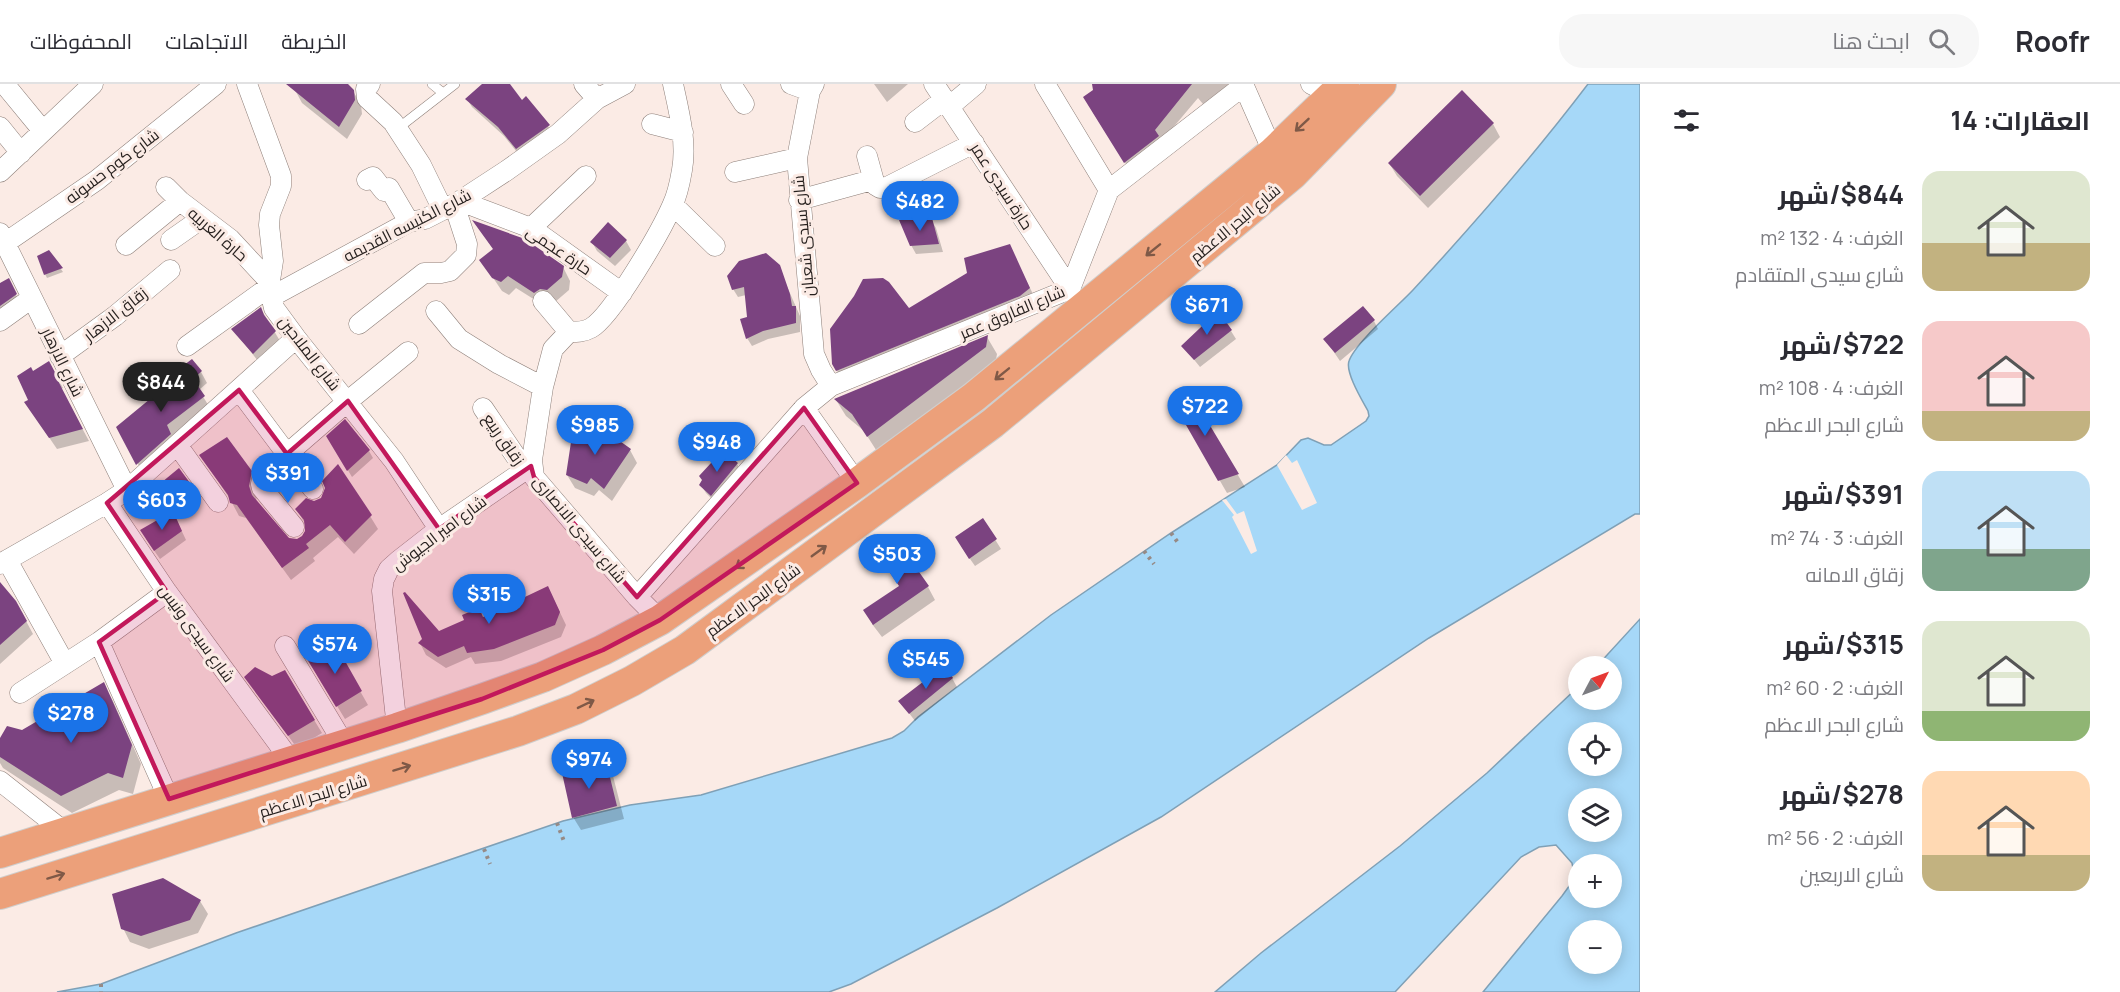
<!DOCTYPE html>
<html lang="ar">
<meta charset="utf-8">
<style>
:root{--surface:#fff;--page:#f7f7f7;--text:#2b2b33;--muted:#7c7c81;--line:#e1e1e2;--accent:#1a73e8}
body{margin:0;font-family:Manrope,Cairo,sans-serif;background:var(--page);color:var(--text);direction:rtl;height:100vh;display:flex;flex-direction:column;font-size:22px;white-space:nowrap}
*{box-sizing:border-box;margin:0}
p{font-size:20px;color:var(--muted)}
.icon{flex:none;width:33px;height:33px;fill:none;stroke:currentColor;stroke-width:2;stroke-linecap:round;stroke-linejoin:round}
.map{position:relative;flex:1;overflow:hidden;direction:ltr}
.details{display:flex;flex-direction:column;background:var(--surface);width:480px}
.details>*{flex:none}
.needle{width:39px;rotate:49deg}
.buttons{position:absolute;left:1568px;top:572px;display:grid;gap:12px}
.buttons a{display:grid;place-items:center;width:54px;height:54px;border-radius:50%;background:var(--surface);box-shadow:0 3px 15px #0003;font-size:30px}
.price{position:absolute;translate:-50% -51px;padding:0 14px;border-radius:21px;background:var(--accent);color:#fff;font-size:20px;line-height:39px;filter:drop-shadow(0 2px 3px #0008)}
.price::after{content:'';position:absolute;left:50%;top:36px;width:18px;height:14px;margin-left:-9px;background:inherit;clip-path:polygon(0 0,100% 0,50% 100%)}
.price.on{background:#222;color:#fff}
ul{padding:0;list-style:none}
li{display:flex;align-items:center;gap:18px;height:150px;padding:0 30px}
li span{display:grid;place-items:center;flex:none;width:168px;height:120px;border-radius:18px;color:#555}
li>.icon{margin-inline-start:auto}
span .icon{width:72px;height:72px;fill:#fffc;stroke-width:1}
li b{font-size:26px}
h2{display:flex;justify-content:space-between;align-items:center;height:72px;padding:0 30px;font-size:26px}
header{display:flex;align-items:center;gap:36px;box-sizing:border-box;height:84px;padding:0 30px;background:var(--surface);border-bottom:2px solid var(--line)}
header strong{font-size:28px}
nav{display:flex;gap:33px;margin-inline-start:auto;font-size:21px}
.search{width:420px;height:54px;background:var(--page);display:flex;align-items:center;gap:15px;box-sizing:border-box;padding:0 21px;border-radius:24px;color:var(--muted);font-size:22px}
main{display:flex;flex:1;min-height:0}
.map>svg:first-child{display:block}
.water{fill:#a6d8f8;stroke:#7fa0b6;stroke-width:1.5;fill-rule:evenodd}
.pier{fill:#fbebe5}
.shadow{fill:#0003}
.building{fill:#7b4380}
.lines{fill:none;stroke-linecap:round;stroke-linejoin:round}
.lane-casing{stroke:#8d7f79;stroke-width:10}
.street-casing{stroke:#8d7f79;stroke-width:21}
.primary-casing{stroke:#cfcecd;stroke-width:32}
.path{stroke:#968a86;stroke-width:4;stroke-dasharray:3 4.5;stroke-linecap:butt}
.lane{stroke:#fff;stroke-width:9}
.street{stroke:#fff;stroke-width:20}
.primary{stroke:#eca07a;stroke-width:30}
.oneway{stroke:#7f5947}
.marked{fill:#c2185b;fill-opacity:0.2;stroke:#c2185b;stroke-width:4.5;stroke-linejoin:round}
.labels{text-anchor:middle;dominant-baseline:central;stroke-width:6;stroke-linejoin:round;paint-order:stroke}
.street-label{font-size:16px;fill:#251f1d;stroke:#fbebe5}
</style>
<header>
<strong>Roofr</strong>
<div class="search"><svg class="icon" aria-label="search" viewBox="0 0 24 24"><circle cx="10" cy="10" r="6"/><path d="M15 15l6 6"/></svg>ابحث هنا</div>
<nav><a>الخريطة</a><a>الاتجاهات</a><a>المحفوظات</a></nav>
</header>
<main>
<section class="details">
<h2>العقارات: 14<svg class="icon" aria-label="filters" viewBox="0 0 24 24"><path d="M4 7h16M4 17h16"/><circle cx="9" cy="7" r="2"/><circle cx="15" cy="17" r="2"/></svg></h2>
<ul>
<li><span style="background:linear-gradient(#dfe7d0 60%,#c2b280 0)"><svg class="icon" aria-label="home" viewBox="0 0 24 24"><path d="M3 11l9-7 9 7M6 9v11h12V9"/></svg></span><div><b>$844/شهر</b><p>الغرف: 4 · 132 m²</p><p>شارع سيدى المتقادم</p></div></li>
<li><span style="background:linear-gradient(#f6c9c9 75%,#c2b280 0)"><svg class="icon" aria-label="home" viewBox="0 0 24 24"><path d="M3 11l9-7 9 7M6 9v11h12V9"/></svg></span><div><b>$722/شهر</b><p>الغرف: 4 · 108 m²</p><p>شارع البحر الاعظم</p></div></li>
<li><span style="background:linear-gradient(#bfe0f5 65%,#7fa58c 0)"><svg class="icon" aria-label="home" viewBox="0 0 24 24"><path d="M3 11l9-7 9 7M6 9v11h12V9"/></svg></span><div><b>$391/شهر</b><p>الغرف: 3 · 74 m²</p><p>زقاق الامانه</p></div></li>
<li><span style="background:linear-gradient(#dfe7d0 75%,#8fb573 0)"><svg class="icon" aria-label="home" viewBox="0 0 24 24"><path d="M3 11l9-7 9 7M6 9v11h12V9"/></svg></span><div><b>$315/شهر</b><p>الغرف: 2 · 60 m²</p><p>شارع البحر الاعظم</p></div></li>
<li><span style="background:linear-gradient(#ffd9b3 70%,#c2b280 0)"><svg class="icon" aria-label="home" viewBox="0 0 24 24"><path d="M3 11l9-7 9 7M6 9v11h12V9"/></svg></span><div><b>$278/شهر</b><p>الغرف: 2 · 56 m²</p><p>شارع الاربعين</p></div></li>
</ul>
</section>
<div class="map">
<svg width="1640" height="908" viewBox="0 0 1640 908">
<rect width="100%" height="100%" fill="#fbebe5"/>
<path class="water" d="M 1588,0 L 1640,0 L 1640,430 L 1635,430 L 1429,554 L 1161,733 L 997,824 L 851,900 L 829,908 L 57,908 L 101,900 L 236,849 L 563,737 L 630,721 L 701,711 L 892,654 L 904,647 L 918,633 L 1051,531 L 1171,449 L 1277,381 L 1301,356 L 1308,354 L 1324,361 L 1331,361 L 1366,337 L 1369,332 L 1368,327 C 1362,316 1345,288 1349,277 C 1355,259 1398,222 1413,206 C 1474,140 1534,71 1588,0 Z
M 1640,535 L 1640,908 L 1483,908 L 1562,812 L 1575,794 L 1572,779 L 1556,761 L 1539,763 L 1521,773 L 1395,908 L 1215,908 L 1261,869 L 1400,762 L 1487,689 L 1578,603 L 1578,615 L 1611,615 L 1611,582 L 1597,582 ZM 1578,648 L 1611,648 L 1611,681 L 1578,681 ZM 1578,714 L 1611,714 L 1611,747 L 1578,747 ZM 1578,780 L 1611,780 L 1611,813 L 1578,813 ZM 1578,846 L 1611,846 L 1611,879 L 1578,879 Z"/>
<path class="pier" d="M 1286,371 L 1292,379 L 1297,376 L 1317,419 L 1302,426 L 1277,381 Z
M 1226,415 L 1237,430 L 1244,427 L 1257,467 L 1251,470 L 1232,433 L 1234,431 L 1222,416 Z"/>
<path class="shadow" d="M 307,0 L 346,0 L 353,7 L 361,21 L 362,30 L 347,55 L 302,19 L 295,6 Z
M 484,0 L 508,0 L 522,18 L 548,42 L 553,50 L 521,73 L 504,52 L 472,23 L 467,15 Z
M 874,0 L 908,0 L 887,18 Z
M 1093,0 L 1229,0 L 1203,20 L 1198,14 L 1133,91 L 1092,27 L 1095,6 Z
M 1493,40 L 1500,53 L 1428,124 L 1397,92 L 1389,79 Z
M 931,136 L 936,144 L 943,168 L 916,170 L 911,161 Z
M 475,139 L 563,183 L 570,197 L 569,206 L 555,218 L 543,221 L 516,204 L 509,211 L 502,207 L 481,176 L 494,166 Z
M 608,140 L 626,157 L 631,166 L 615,182 L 597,167 L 592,158 Z
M 1009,162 L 1039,222 L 847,304 L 833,280 Z
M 49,168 L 63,188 L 47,194 L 45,190 Z
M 778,182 L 800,232 L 800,248 L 768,255 L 752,262 L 747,254 L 749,234 L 746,211 L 738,213 L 733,205 Z
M 0,201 L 13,205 L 20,219 L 0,234 Z
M 261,225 L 280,257 L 258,277 L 233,245 Z
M 1374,237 L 1378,245 L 1340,277 L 1325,255 Z
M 1231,247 L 1236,255 L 1200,283 L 1183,262 Z
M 987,253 L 997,270 L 995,281 L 878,369 L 864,347 L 846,332 L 836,316 Z
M 49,279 L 63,304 L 61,305 L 89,357 L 57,365 L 33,330 L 31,317 Z
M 201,288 L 207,299 L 199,306 L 210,324 L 172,352 L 176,362 L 144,391 L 118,344 L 175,306 L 169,294 Z
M 1189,309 L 1245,403 L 1227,409 L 1172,314 Z
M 328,353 L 369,367 L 373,374 L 352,393 Z
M 582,354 L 630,366 L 637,379 L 612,417 L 599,406 L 594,412 L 575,404 L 567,391 Z
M 201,372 L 251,388 L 259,401 L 256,417 L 284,452 L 295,456 L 303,453 L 307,443 L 297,426 L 370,432 L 378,445 L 354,470 L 338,453 L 313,474 L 315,477 L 291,496 L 246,434 L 239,432 L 230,415 Z
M 737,380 L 742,389 L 716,419 L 706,409 L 701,401 Z
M 179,387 L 195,410 L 190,408 L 167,428 L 152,408 Z
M 983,436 L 1001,465 L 975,482 L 961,462 Z
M 177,437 L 186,456 L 160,475 L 146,455 Z
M 900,503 L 928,503 L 935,516 L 882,553 L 872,540 Z
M 0,511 L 26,537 L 33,550 L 0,580 Z
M 554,516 L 566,541 L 561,553 L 501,577 L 475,580 L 471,573 L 446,584 L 426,571 L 420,559 L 483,535 Z
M 335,563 L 368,621 L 345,635 L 309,576 Z
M 285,588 L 322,649 L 297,664 L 246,593 L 272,594 Z
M 952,594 L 957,603 L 915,637 L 900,617 Z
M 103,600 L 113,617 L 141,680 L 133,710 L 119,706 L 72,729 L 3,684 L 0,679 L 0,657 L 22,648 Z
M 605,679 L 613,692 L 624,735 L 581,746 L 573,733 Z
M 200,817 L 208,830 L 198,849 L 149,865 L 130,858 L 123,844 Z"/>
<path class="building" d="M 286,0 L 348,0 L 354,6 L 355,16 L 339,43 Z
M 482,0 L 510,0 L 522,16 L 526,12 L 550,41 L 516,65 L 498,43 L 465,15 Z
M 1092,0 L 1192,0 L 1155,46 L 1159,52 L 1124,79 L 1083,13 L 1093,6 Z
M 1462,6 L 1494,39 L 1420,112 L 1388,79 Z
M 932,134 L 939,160 L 910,162 L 899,136 Z
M 472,136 L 525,155 L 564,182 L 562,193 L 547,206 L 540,205 L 534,209 L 508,192 L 501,198 L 492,194 L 479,176 L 493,165 Z
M 608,138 L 627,156 L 610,174 L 590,158 Z
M 1010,160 L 1030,204 L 1020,212 L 836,287 L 832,280 L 830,245 L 854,212 L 863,195 L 883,194 L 889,198 L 909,224 L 967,189 L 964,174 Z
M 49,166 L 63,184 L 44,191 L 37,172 Z
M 766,169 L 780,181 L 790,210 L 792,222 L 796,222 L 796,239 L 763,247 L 746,255 L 740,235 L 747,233 L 744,203 L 732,206 L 727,192 L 739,177 Z
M 9,194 L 17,210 L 0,222 L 0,199 Z
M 1363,222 L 1375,236 L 1335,269 L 1323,255 Z
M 261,223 L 264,231 L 276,247 L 253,270 L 231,245 Z
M 1218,227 L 1232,246 L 1194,276 L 1181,262 Z
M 988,251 L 986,263 L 867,353 L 852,330 L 834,315 Z
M 192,275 L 202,287 L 193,295 L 205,312 L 167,341 L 171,350 L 136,381 L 116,343 L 150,315 L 175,304 L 167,294 Z
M 49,277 L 57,292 L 56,293 L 83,345 L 49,354 L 24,318 L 28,316 L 17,292 L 31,283 L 33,287 Z
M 1190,308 L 1239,390 L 1218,397 L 1170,313 Z
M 345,335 L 370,366 L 347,387 L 326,352 Z
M 596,340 L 631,365 L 604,405 L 591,394 L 587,400 L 566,391 L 573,345 L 582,352 Z
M 227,353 L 252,387 L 249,402 L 252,411 L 289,454 L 297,455 L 302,452 L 305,447 L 304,436 L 295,425 L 306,414 L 314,417 L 321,414 L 325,404 L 322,397 L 338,380 L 372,431 L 345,458 L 330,441 L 306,460 L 309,464 L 282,484 L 237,421 L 230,419 L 228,411 L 199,371 Z
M 723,366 L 738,379 L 711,412 L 699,401 L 702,396 L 699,392 Z
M 179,384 L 193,403 L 185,400 L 161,420 L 150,408 Z
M 173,427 L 182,447 L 154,467 L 140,446 Z
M 983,434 L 997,455 L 969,475 L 955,453 Z
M 900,461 L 929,502 L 873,541 L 863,526 L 899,502 L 880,474 Z
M 0,498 L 16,517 L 27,537 L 0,561 Z
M 548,502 L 560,528 L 555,541 L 494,565 L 467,569 L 464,562 L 438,573 L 418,559 L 422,555 L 403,509 L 405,508 L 439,547 L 464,536 L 462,531 L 479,524 L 483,533 Z
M 336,561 L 362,607 L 336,623 L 307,575 Z
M 945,581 L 953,594 L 909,630 L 898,617 Z
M 255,583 L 272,592 L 285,586 L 315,636 L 288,652 L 244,593 Z
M 104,598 L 132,661 L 123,694 L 108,689 L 61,712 L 0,673 L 0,654 L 7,642 L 22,646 Z
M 606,677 L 617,722 L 572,734 L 562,689 Z
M 163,794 L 201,816 L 190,836 L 141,852 L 121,845 L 112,810 Z"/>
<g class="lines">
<g class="lane-casing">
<path id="lane" d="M 432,0 L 443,9
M 397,45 L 455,0"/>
</g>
<g class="street-casing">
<path id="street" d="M 247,0 L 281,92 L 281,102 L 270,130 L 269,141 L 273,177 L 269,203 L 274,224 L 296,254 L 394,377 L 439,445
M 370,0 L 366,5 L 367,14 L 393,38 L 421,81 L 443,126
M 584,0 L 597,15
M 731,0 L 744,20
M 791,0 L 810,7
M 814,0 L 810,7 L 797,74 L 814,270 L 821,286 L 831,302
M 934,0 L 1070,205
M 1045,0 L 1109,106
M 1243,0 L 1273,68
M 1311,0 L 1334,10
M 6,2 L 43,47
M 950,22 L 976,0
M 915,38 L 945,15
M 652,40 L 683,48
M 0,43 L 21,69
M 867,72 L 875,101 L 880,104 L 887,103 L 974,59
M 0,88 L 93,0
M 735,88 L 797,74
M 367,96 L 373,93 L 384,107 L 389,104 L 409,138
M 166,103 L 180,117 L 230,155 L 269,197
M 799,116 L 872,96
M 460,117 L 531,144 L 622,209
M 673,121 L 715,162
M 531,144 L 586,92
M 0,149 L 127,406
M 171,156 L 201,135
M 5,159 L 97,96 L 216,0
M 126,161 L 180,117
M 271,213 L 409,138 L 425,135 L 460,117 L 506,87 L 558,50 L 597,15 L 625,0
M 543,217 L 569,248
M 436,227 L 459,255 L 499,280 L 543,303
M 0,237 L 32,214
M 359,240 L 424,189 L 441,189 L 450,187 L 466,171 L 467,160 L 454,120
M 187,262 L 269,203
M 60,272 L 115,232 L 170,186
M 239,306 L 313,405
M 483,324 L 525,386
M 804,324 L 857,399
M 178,362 L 218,418
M 107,419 L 167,508 L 291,677
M 294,443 L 262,404 L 261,400 L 263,391 L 348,317 L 408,268
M 7,476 L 65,580
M 0,480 L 107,419 L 127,406 L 296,254
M 637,513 L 804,324 L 831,302 L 1070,205 L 1109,106 L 1243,2
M 660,536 L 637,513 L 534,393 L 532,376 L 543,303 L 553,265 L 569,248 C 577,248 584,248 591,244 C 612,232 661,147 672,122 C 677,112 680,98 682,86 C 687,58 679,28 673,0
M 99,558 L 169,715
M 285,562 L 344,660
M 20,609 L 99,558 L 167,508
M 397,644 L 382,507 L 384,495 L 389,485 L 398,477 L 439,445 L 531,382
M 0,697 L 66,749"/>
</g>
<g class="primary-casing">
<path id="primary" d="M 0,769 L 397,644 L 482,615 L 543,593 L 603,566 L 660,536 L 857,399 L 974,313 L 1273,68 L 1344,0
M 0,810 L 518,647 L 576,625 L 632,597 L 685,566 L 993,339 L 1292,91 L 1381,0"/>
</g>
<path class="path" d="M 1171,449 L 1179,460
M 1144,467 L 1154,480
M 557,739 L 565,760
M 484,765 L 490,780
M 101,900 L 101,908"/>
<use href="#lane" class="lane"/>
<use href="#street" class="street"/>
<use href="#primary" class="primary"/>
</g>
<defs><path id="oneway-shaft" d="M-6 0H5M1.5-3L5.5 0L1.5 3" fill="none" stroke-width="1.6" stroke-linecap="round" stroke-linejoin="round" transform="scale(1.5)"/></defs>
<g class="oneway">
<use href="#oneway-shaft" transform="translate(1302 41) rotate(137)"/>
<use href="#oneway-shaft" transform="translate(1153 166) rotate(141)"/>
<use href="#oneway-shaft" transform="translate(1002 290) rotate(141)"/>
<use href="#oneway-shaft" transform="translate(819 467) rotate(-36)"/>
<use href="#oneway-shaft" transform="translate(743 479) rotate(145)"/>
<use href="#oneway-shaft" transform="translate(586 620) rotate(-26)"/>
<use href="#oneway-shaft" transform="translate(402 684) rotate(-17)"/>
<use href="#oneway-shaft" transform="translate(56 792) rotate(-17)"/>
</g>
<path class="marked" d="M 239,306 L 287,370 L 348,317 L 439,445 L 531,382 L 534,393 L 637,513 L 804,324 L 857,399 L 660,536 L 603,566 L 482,615 L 169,715 L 99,558 L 167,508 L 107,419 Z"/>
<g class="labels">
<g class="street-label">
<text transform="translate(112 82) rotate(-37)">شارع كوم حسونه</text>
<text transform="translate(1002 102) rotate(57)">حارة سيدى عمر</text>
<text transform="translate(1235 139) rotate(-40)">شارع البحر الاعظم</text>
<text transform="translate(407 141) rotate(-27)">شارع الكنيسه القديمه</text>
<text transform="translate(218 150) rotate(41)">حارة الغربيه</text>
<text transform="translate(803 152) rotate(-95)">شارع سيدى شعبان</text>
<text transform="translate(559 166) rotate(34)">حارة عجمى</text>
<text transform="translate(1012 228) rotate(-23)">شارع الفاروق عمر</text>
<text transform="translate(115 230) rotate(-38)">زقاق الازهار</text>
<text transform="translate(310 269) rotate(52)">شارع الملاحين</text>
<text transform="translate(63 278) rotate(64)">شارع الازهار</text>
<text transform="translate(504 355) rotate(55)">زقاق ربيع</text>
<text transform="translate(580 445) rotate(50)">شارع سيدى الانصارى</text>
<text transform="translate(439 449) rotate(-37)">شارع امير الجيوش</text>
<text transform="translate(753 516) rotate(-36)">شارع البحر الاعظم</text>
<text transform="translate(197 549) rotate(54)">شارع سيدى ونيس</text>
<text transform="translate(313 712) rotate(-17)">شارع البحر الاعظم</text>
</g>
</g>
</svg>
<div class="buttons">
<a><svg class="needle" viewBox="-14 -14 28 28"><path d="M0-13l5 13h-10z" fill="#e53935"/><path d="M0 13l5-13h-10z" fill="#7c7c81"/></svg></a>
<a><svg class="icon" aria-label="locate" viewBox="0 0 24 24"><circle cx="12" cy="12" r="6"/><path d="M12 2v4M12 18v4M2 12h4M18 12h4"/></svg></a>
<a><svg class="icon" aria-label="layers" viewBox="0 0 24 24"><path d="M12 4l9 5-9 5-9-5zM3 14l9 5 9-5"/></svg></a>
<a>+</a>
<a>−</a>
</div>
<b class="price" style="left:920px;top:148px">$482</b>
<b class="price" style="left:1207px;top:252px">$671</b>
<b class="price on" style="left:161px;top:329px">$844</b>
<b class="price" style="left:1205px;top:353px">$722</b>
<b class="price" style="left:595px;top:372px">$985</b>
<b class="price" style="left:717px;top:389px">$948</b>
<b class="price" style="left:288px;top:420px">$391</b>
<b class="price" style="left:162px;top:447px">$603</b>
<b class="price" style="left:897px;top:501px">$503</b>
<b class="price" style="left:489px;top:541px">$315</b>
<b class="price" style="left:335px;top:591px">$574</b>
<b class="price" style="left:926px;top:606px">$545</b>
<b class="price" style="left:71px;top:660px">$278</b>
<b class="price" style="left:589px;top:706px">$974</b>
</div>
</main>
